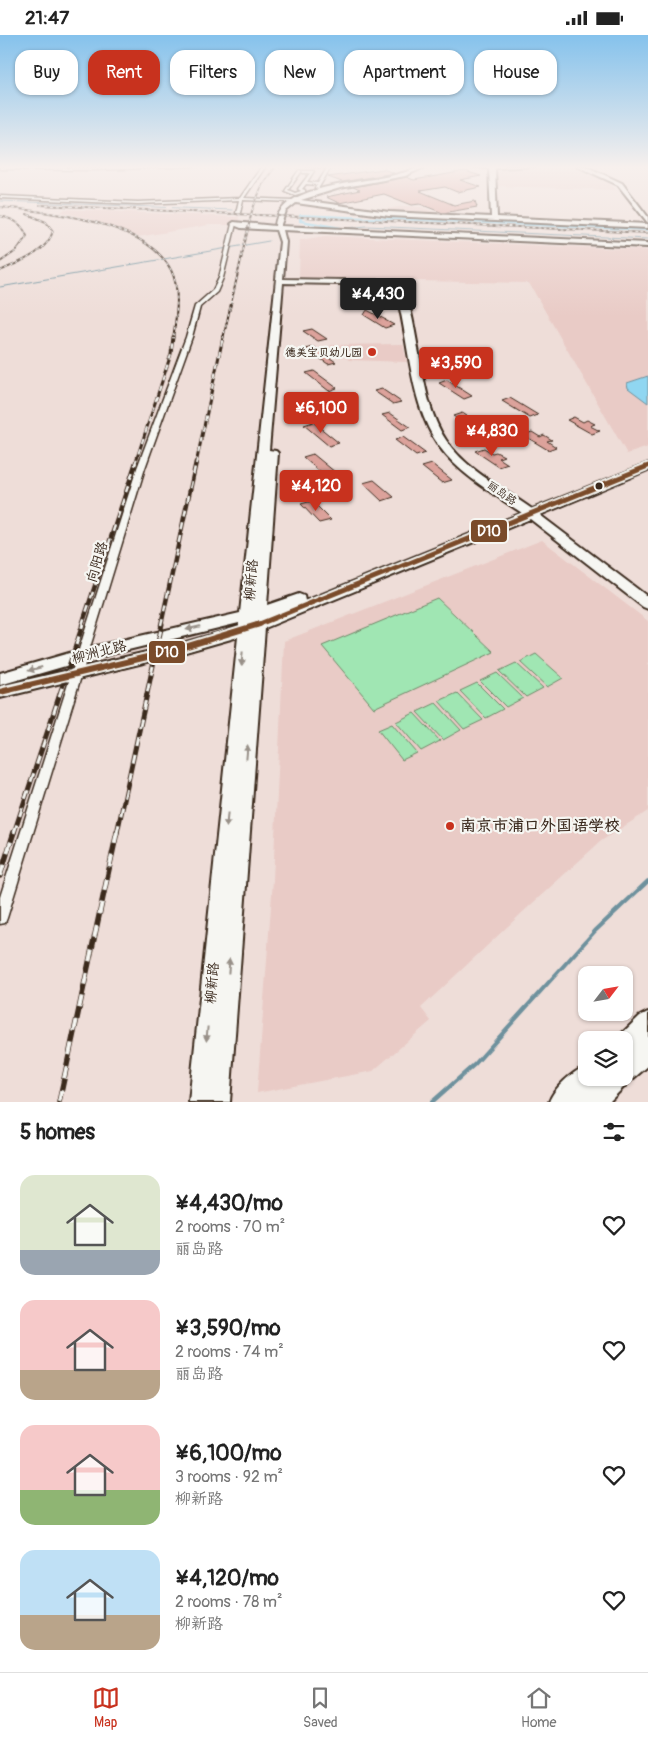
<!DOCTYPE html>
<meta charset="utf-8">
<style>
:root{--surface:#fff;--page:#f6f6f6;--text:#222;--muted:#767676;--line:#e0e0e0;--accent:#c8321e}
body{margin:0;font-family:Pangolin,"LXGW WenKai TC",sans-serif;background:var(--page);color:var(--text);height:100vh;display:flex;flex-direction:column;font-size:19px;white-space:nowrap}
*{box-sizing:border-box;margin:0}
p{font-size:16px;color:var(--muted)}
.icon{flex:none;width:28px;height:28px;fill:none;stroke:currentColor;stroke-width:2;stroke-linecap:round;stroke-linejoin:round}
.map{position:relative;height:1067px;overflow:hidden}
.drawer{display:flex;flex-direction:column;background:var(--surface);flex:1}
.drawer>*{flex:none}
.guide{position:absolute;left:15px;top:15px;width:619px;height:45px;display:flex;gap:10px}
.needle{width:32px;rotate:59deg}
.tools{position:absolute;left:578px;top:931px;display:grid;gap:10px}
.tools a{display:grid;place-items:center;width:55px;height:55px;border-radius:10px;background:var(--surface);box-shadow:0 1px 4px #0004;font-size:25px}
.price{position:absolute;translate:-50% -42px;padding:0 11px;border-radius:5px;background:var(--accent);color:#fff;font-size:16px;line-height:32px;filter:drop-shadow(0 1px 2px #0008)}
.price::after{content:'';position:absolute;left:50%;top:30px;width:15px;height:11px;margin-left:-8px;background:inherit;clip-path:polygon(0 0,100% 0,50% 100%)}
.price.on{background:#222;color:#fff}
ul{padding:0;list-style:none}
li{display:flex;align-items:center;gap:15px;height:125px;padding:0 20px}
li span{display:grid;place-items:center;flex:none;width:140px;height:100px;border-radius:15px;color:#555}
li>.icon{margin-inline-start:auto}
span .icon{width:60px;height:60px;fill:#fffc;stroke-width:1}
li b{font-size:21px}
h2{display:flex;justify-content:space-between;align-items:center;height:60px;padding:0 20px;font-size:21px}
.pill{padding:0 18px;border-radius:15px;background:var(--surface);box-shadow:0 1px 4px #0004;font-size:18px;line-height:45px}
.pill.on{background:var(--accent);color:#fff}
.status{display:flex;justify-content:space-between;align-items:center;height:35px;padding:0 25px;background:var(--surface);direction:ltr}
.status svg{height:14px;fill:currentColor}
.dock{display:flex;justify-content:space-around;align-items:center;height:70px;border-top:1px solid var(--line);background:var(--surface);font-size:14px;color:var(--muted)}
.dock a{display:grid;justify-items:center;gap:2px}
.dock .on{color:var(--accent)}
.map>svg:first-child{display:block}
.built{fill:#e9cbc6}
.green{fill:#a0e6b3;stroke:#6e8868}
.water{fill:#90d6f1;stroke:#6e919d}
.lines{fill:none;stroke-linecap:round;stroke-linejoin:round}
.stream-far1{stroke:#6e919d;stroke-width:1}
.stream{stroke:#6e919d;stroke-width:4}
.canal{fill:#90d6f1;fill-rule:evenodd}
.building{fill:#dca29b;stroke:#3b2a1e}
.street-casing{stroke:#3b2a1e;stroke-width:3}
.secondary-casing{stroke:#3b2a1e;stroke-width:4}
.street{fill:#f6f6f2;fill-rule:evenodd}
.secondary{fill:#f6f6f2;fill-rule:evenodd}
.rail-far4-casing{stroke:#3b2a1e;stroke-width:2}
.rail-far3-casing{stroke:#3b2a1e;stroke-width:3}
.rail-far2-casing{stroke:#3b2a1e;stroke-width:4.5}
.rail-far1-casing{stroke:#3b2a1e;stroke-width:5}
.rail-casing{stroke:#3b2a1e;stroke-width:5.5}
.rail-far4{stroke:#f6f6f2;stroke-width:1;stroke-dasharray:3;stroke-linecap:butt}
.rail-far3{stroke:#f6f6f2;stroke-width:2;stroke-dasharray:5.5;stroke-linecap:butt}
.rail-far2{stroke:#f6f6f2;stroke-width:2.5;stroke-dasharray:7;stroke-linecap:butt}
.rail-far1{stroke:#f6f6f2;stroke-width:3;stroke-dasharray:9;stroke-linecap:butt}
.rail{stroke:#f6f6f2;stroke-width:4;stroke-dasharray:12;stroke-linecap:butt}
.bus-1-far1-casing{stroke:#f6f6f2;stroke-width:9}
.bus-1-casing{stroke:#f6f6f2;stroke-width:10}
.bus-1-far1{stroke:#7a4b2a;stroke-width:5}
.bus-1{stroke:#7a4b2a;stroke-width:6}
.oneway{fill:#989088}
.poi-dot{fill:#c8321e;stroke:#f6f6f2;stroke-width:2}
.bus-dot{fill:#3b2a1e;stroke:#f6f6f2;stroke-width:2}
.labels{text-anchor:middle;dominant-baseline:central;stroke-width:4.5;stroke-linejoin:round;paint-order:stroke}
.far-poi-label{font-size:11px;font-weight:bold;fill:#3b2a1e;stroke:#f6f6f2;text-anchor:end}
.far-street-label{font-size:11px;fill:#3b2a1e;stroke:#f6f6f2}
.street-label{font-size:14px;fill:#3b2a1e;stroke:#f6f6f2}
.near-poi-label{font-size:16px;font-weight:bold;fill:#3b2a1e;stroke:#f6f6f2;text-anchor:start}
.line-badge{stroke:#f6f6f2;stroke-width:2}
.badge-label{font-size:14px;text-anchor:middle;font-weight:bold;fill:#fff}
</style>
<div class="status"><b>21:47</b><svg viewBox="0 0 49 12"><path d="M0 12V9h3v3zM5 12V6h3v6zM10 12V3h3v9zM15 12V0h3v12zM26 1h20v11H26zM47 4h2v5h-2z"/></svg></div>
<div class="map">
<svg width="648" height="1067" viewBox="0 0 648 1067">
<rect width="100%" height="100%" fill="#eeddd8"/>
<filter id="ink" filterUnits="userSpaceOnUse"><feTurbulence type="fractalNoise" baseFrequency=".02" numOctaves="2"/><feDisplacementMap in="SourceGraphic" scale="10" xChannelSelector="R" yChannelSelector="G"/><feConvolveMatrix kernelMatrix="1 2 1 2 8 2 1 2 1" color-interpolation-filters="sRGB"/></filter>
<g filter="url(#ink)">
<path class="built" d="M 557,131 L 574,131 L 607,145 L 616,155 L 497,151 L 496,135 Z
M 404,171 L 422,172 L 435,177 L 435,181 L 375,176 Z
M 65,174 L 239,182 L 237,194 L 229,194 L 230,190 L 209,190 L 138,202 L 91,184 L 61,177 Z
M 325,201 L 648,215 L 648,412 L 627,419 L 529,248 L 299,244 L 300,205 Z
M 403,309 L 407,327 L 349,325 L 330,310 Z
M 542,505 L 648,586 L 648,776 L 601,806 L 524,876 L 421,973 L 431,986 L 373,1036 L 257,1058 L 273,845 L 284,606 Z"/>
<path class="green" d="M 437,563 L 494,617 L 374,673 L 322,611 Z
M 536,619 L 563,643 L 547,652 L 520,627 Z
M 516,628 L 543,653 L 526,662 L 499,636 Z
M 497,638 L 523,663 L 506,672 L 480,646 Z
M 477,648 L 503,674 L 486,683 L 460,656 Z
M 457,658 L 483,685 L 464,694 L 439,666 Z
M 436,668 L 461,695 L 443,705 L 417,677 Z
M 414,678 L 440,706 L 421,716 L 396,687 Z
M 392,689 L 417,718 L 402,725 L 378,695 Z"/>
<path class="water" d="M 648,341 L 648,368 L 628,353 L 627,348 Z"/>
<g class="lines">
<path class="stream-far1" d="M 0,166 L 232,175
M 337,194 L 367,191 L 648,204
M 0,252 L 269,206"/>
<path class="stream" d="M 432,1067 L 475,1029 L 595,896 L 648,846"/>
<path class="canal" d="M 301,179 L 648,194 L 648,196 L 303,181 L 302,185 L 342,192 L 341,194 L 299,187 L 299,180 Z"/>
</g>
<path class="building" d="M 383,134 L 394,138 L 342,147 L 328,142 Z
M 465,136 L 481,141 L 460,145 L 481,152 L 457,157 L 445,152 L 420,156 L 454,170 L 475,166 L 477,172 L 443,178 L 420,169 L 412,170 L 384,159 L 339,168 L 326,162 L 360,155 L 353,152 L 406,142 L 414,145 Z
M 367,275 L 386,285 L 385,285 L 394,290 L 385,293 L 364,280 Z
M 312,294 L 327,304 L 318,306 L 303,296 Z
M 314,312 L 336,327 L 328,329 L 306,314 Z
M 314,336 L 337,353 L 329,356 L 306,338 Z
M 447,345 L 472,361 L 464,364 L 439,348 Z
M 382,354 L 401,367 L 393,369 L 374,356 Z
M 315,361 L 340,380 L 330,383 L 306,364 Z
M 510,363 L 538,380 L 530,383 L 502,366 Z
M 390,378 L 410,392 L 402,395 L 382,380 Z
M 462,378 L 464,379 L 490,397 L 481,400 L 453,381 Z
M 574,382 L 583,387 L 587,385 L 595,389 L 590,391 L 600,396 L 592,399 L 567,385 Z
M 313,387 L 339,408 L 329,411 L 304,390 Z
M 532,397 L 540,402 L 544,400 L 552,405 L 547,406 L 556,412 L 548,415 L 523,400 Z
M 403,402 L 425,418 L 416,421 L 395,405 Z
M 484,413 L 492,418 L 496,417 L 504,421 L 499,423 L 508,429 L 499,432 L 475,416 Z
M 313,419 L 341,442 L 330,446 L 303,422 Z
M 432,429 L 452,445 L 442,448 L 422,432 Z
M 374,445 L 387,456 L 394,462 L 382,466 L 363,448 Z
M 312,466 L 331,485 L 319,488 L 301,469 Z"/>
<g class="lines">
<g class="street-casing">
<path id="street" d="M 153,131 L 198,131 L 95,135 L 0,134 L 0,132 L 95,133 Z
M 262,131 L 266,131 L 244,163 L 293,165 L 294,167 L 243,165 L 240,178 L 238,179 L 236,178 L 239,165 L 138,169 L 0,163 L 0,161 L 138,167 L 240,163 Z
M 302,131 L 331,132 L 318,154 L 315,153 L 317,150 L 306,149 L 302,154 L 305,155 L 305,157 L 295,160 L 285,156 L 299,135 L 302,136 L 288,155 L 295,158 L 301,156 L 298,154 L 310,138 L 303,138 L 302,136 L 314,136 L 307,147 L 318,148 L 327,133 Z
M 234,188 L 236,189 L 223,243 L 217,257 L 200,272 L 192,302 L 145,433 L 7,883 L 5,888 L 0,889 L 0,862 L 137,433 L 186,302 L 195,271 L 213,255 L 219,243 L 232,189 Z"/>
</g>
<g class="secondary-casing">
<path id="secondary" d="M 420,131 L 427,131 L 405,141 L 340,153 L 301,165 L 389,177 L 491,182 L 489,133 L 465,131 L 536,131 L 495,133 L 497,182 L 648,189 L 648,193 L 389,181 L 296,168 L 286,176 L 281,189 L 281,191 L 648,208 L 648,212 L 283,195 L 286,207 L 283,244 L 400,246 C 412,270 415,299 420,324 C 425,351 430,381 446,405 C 466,435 503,453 532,474 L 648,428 L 648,435 L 540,480 L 648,562 L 648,574 L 643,572 L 530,484 L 265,593 L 230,1067 L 189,1067 L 238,602 L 168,622 L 0,663 L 0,651 L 168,612 L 239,592 L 239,588 L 83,626 L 0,650 L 0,638 L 83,614 L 240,578 L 280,207 L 276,195 L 241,193 L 231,189 L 234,187 L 275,191 C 280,141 385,152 420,131 ZM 283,248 L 394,250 C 411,305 407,375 446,420 C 467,444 496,460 522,478 L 305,566 L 304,561 L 299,559 L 267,570 L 278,418 L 276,416 L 269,415 Z
M 577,131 L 585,131 L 622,148 L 648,182 L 648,188 L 618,150 Z
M 648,977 L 648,1031 L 628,1048 L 609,1067 L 549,1067 C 554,1053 572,1037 586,1031 L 586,1042 L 624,1042 L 624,1005 L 615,1005 L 640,981 Z"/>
</g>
<use href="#street" class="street"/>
<use href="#secondary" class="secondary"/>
<g class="rail-far4-casing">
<path id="rail-far4" d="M 40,170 L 648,198
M 0,172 C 49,177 146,186 171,235 C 181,255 176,283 173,304
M 0,181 C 13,184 22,188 27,201 L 16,216 L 0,227
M 0,236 C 19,227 47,218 53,196 L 46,187 L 27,179
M 223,304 L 252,176 L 263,148 L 276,131"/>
</g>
<g class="rail-far3-casing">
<path id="rail-far3" d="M 135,429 L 171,319 L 173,302
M 196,429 L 223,302"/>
</g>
<g class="rail-far2-casing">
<path id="rail-far2" d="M 82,590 L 136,427
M 161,590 L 196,427"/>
</g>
<g class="rail-far1-casing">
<path id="rail-far1" d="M 14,798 L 83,589
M 117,798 L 162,589"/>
</g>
<g class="rail-casing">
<path id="rail" d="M 0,841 L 14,797
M 59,1067 L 117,797"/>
</g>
<use href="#rail-far4" class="rail-far4"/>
<use href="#rail-far3" class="rail-far3"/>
<use href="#rail-far2" class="rail-far2"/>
<use href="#rail-far1" class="rail-far1"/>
<use href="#rail" class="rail"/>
<g class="bus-1-far1-casing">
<path id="bus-1-far1" d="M 257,590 L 648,431"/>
</g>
<g class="bus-1-casing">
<path id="bus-1" d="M 0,657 L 168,617 L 260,589"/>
</g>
<use href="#bus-1-far1" class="bus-1-far1"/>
<use href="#bus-1" class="bus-1"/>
</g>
<defs><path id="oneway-solid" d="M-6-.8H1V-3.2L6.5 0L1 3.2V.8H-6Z" transform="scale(1.25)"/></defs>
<g class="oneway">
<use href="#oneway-solid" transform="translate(193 593) rotate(166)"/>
<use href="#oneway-solid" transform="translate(242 624) rotate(95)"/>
<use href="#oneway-solid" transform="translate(35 634) rotate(165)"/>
<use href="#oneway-solid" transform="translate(247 717) rotate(-85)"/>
<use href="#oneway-solid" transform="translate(227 785) rotate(95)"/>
<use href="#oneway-solid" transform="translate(229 931) rotate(-85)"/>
<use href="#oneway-solid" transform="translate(207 999) rotate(95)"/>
</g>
</g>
<linearGradient id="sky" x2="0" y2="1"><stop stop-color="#85c2ec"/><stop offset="0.47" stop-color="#f7f0ed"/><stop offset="1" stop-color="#f7f0ed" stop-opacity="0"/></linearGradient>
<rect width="648" height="281" fill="url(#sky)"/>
<g class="poi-dot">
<circle cx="372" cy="317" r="5"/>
<circle cx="450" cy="791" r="5"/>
</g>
<circle class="bus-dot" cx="599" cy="451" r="4.5"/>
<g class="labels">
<g class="far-poi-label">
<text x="362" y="317">德美宝贝幼儿园</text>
</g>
<g class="far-street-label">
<text transform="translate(502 458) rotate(35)">丽岛路</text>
</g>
<g class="street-label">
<text transform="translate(97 527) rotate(-73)">向阳路</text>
<text transform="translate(251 545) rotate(-85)">柳新路</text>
<text transform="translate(99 617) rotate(-14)">柳洲北路</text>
<text transform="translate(212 948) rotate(-85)">柳新路</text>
</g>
<g class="near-poi-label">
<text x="460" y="791">南京市浦口外国语学校</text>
</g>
</g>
<g class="line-badge">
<rect x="470" y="484" width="38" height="24" rx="5" fill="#7a4b2a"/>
<rect x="148" y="605" width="38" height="24" rx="5" fill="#7a4b2a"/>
</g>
<g class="badge-label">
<text x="489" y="501">D10</text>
<text x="167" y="622">D10</text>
</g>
</svg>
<div class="tools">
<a><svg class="needle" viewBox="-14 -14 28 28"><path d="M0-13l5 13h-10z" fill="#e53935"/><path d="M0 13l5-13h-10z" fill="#767676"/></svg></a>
<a><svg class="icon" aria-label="layers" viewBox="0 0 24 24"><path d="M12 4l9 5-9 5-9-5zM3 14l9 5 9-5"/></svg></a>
</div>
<b class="price on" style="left:378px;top:285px">¥4,430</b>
<b class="price" style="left:456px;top:354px">¥3,590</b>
<b class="price" style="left:321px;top:399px">¥6,100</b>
<b class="price" style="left:492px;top:422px">¥4,830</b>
<b class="price" style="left:316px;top:477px">¥4,120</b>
<div class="guide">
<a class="pill">Buy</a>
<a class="pill on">Rent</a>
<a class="pill">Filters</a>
<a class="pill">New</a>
<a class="pill">Apartment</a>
<a class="pill">House</a>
</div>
</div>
<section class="drawer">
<h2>5 homes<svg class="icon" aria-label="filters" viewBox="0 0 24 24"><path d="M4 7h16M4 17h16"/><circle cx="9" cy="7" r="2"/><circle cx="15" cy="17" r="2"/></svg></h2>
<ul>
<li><span style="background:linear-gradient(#dfe7d0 75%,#9aa5b1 0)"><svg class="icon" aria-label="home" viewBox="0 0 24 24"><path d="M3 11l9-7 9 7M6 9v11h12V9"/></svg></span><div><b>¥4,430/mo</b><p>2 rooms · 70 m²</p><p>丽岛路</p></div><svg class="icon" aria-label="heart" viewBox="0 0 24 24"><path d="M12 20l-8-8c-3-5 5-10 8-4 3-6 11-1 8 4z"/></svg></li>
<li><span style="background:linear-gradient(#f6c9c9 70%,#b9a48a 0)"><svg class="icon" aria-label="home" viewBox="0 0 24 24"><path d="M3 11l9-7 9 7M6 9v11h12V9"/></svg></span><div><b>¥3,590/mo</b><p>2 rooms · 74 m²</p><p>丽岛路</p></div><svg class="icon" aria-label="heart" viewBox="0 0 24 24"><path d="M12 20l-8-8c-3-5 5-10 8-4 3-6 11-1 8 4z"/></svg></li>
<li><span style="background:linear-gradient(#f6c9c9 65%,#8fb573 0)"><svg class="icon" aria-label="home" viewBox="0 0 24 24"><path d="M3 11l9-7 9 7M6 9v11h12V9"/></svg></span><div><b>¥6,100/mo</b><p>3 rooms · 92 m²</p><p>柳新路</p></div><svg class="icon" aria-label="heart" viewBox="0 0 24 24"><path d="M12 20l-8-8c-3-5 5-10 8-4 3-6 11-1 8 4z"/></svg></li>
<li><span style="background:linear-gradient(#bfe0f5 65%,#b9a48a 0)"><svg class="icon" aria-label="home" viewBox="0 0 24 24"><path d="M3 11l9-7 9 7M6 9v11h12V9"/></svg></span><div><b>¥4,120/mo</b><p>2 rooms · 78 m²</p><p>柳新路</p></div><svg class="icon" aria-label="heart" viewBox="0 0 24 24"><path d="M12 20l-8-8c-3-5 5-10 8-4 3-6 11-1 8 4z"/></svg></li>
</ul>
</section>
<nav class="dock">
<a class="on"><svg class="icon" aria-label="map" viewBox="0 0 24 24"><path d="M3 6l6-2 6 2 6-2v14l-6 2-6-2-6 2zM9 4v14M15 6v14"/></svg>Map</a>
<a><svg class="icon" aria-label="saved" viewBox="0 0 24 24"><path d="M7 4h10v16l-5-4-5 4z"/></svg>Saved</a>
<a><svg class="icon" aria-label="home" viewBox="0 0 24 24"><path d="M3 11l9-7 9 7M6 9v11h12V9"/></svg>Home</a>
</nav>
